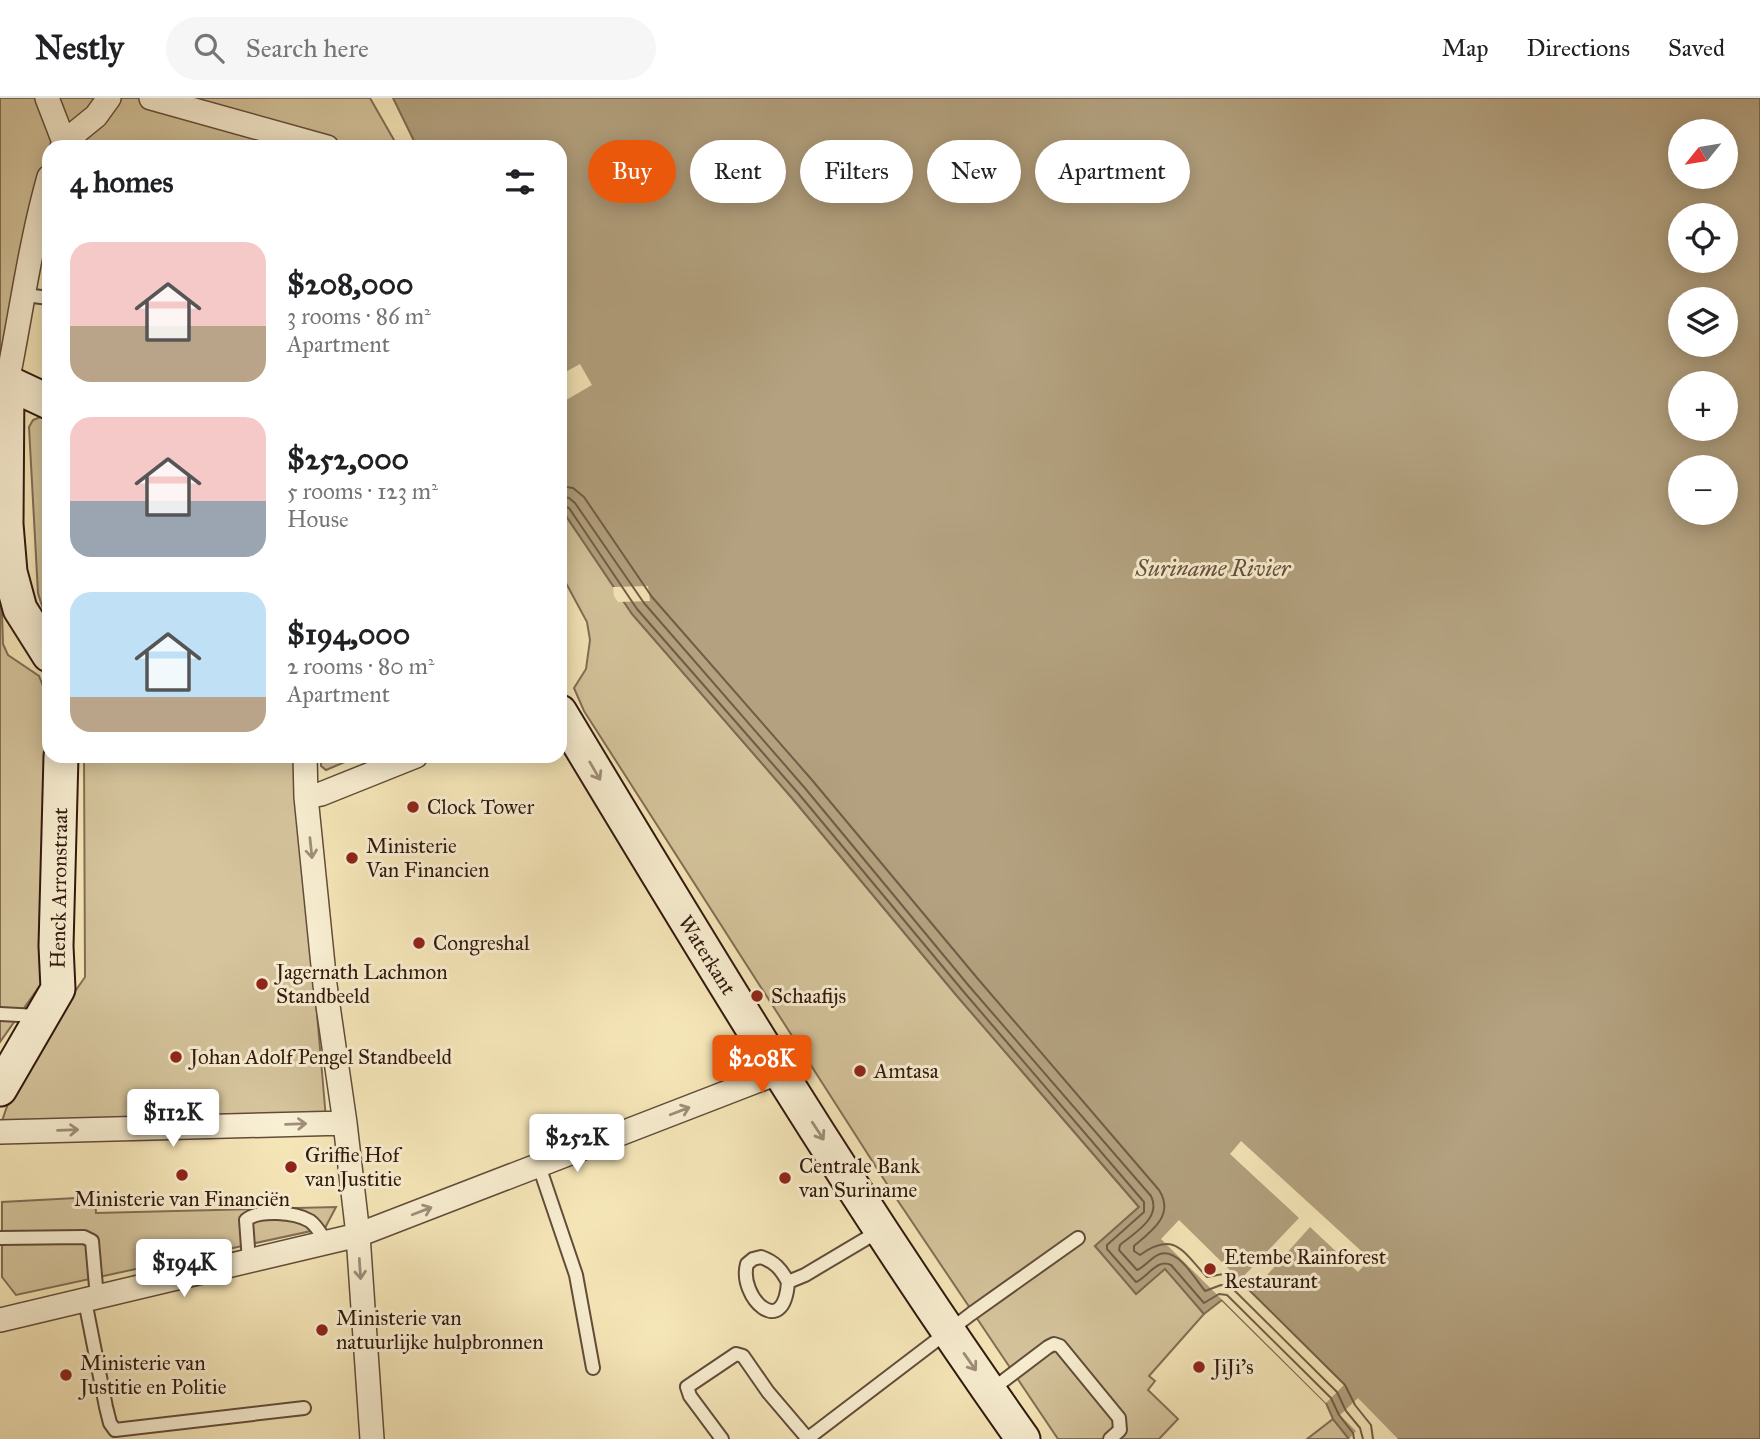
<!DOCTYPE html>
<meta charset="utf-8">
<style>
:root{--surface:#fff;--page:#f6f6f6;--text:#202124;--muted:#757577;--line:#e0e0e0;--accent:#ea580c}
body{margin:0;font-family:"IM FELL Great Primer",serif;background:var(--page);color:var(--text);height:100vh;display:flex;flex-direction:column;font-size:26px;white-space:nowrap}
*{box-sizing:border-box;margin:0}
p{font-size:23px;color:var(--muted)}
.icon{flex:none;width:38px;height:38px;fill:none;stroke:currentColor;stroke-width:2;stroke-linecap:round;stroke-linejoin:round}
.map{position:relative;flex:1;overflow:hidden}
.details{position:absolute;left:42px;top:42px;width:525px;height:623px;display:flex;flex-direction:column;background:var(--surface);border-radius:21px;box-shadow:0 4px 18px #0003}
.details>*{flex:none}
.guide{position:absolute;left:588px;top:42px;width:665px;height:63px;display:flex;gap:14px}
.needle{width:46px;rotate:240deg}
.fabs{position:absolute;left:1668px;top:21px;display:grid;gap:14px}
.fabs a{display:grid;place-items:center;width:70px;height:70px;border-radius:50%;background:var(--surface);box-shadow:0 4px 18px #0003;font-size:35px}
.price{position:absolute;translate:-50% -60px;padding:0 16px;border-radius:7px;background:#fff;color:#222;font-size:23px;line-height:46px;filter:drop-shadow(0 2px 4px #0008)}
.price::after{content:'';position:absolute;left:50%;top:42px;width:21px;height:16px;margin-left:-10px;background:inherit;clip-path:polygon(0 0,100% 0,50% 100%)}
.price.active{background:var(--accent);color:#fff}
ul{padding:0;list-style:none}
li{display:flex;align-items:center;gap:21px;height:175px;padding:0 28px}
li span{display:grid;place-items:center;flex:none;width:196px;height:140px;border-radius:21px;color:#555}
li>.icon{margin-inline-start:auto}
span .icon{width:84px;height:84px;fill:#fffc;stroke-width:1}
li b{font-size:30px}
h2{display:flex;justify-content:space-between;align-items:center;height:84px;padding:0 28px;font-size:30px}
.tag{padding:0 24px;border-radius:32px;background:var(--surface);box-shadow:0 4px 18px #0003;font-size:24px;line-height:63px}
.tag.active{background:var(--accent);color:#fff}
header{display:flex;align-items:center;gap:42px;box-sizing:border-box;height:98px;padding:0 35px;background:var(--surface);border-bottom:2px solid var(--line)}
header strong{font-size:33px}
nav{display:flex;gap:38px;margin-inline-start:auto;font-size:24px}
.search{width:490px;height:63px;background:var(--page);display:flex;align-items:center;gap:18px;box-sizing:border-box;padding:0 24px;border-radius:38px;color:var(--muted);font-size:26px}
.map>svg:first-child{display:block}
.green{fill:#d5c49c;stroke:#836e55;stroke-width:2}
.water{fill:#b3a17f;stroke:#7f6a52;stroke-width:2;fill-rule:evenodd}
.pier{fill:#f6e7b9}
.lines{fill:none;stroke-linecap:round;stroke-linejoin:round}
.shore{stroke:#725c46;stroke-width:2}
.lane-casing{stroke:#624c39;stroke-width:16}
.street-casing{stroke:#624c39;stroke-width:26}
.secondary-casing{stroke:#31180e;stroke-width:37}
.lane{stroke:#f9efd2;stroke-width:12}
.street{stroke:#f9efd2;stroke-width:23}
.secondary{stroke:#f9efd2;stroke-width:33}
.oneway{stroke:#9f8e7a}
.poi-dot{fill:#8f2418;stroke:#f9efd2;stroke-width:2.5}
.labels{text-anchor:middle;dominant-baseline:central;stroke-width:6;stroke-linejoin:round;paint-order:stroke}
.poi-label{font-size:21px;fill:#31180e;stroke:#f9efd2;text-anchor:start}
.street-label{font-size:21px;fill:#31180e;stroke:#f9efd2}
.water-label{font-size:23px;font-style:italic;fill:#654f3b;stroke:#f9efd2}
</style>
<header>
<strong>Nestly</strong>
<div class="search"><svg class="icon" aria-label="search" viewBox="0 0 24 24"><circle cx="10" cy="10" r="6"/><path d="M15 15l6 6"/></svg>Search here</div>
<nav><a>Map</a><a>Directions</a><a>Saved</a></nav>
</header>
<div class="map">
<svg width="1760" height="1341" viewBox="0 0 1760 1341">
<rect width="100%" height="100%" fill="#f6e7b9"/>
<filter id="stains"><feTurbulence type="fractalNoise" baseFrequency=".00286" numOctaves="4"/><feColorMatrix values="0 0 0 0 .2 0 0 0 0 .09 0 0 0 0 .02 0 0 0 .5 -.17"/></filter>
<radialGradient id="worn" r=".72"><stop offset=".6" stop-color="#630" stop-opacity="0"/><stop offset="1" stop-color="#630" stop-opacity=".3"/></radialGradient>
<path class="green" d="M 0,0 L 370,0 L 398,49 L 130,49 L 64,44 L 63,49 L 49,49 L 49,108 L 0,281 Z
M 45,317 L 49,318 L 49,530 L 38,495 L 29,329 L 33,322 Z
M 560,409 L 632,516 L 792,700 L 957,898 L 1139,1109 L 1095,1148 L 1137,1195 L 1165,1170 L 1204,1216 L 1149,1278 L 1155,1283 L 1148,1292 L 1178,1321 L 1159,1341 L 1058,1341 L 894,1097 L 584,613 L 574,590 L 586,571 L 590,542 L 587,524 L 560,474 Z
M 0,454 L 3,546 L 8,557 L 39,578 L 49,603 L 48,868 L 41,886 L 0,944 Z
M 84,658 L 295,658 L 326,1021 L 1,1026 L 18,976 L 85,879 Z
M 321,658 L 359,658 L 326,672 L 321,668 Z
M 95,1099 L 96,1115 L 336,1109 L 325,1130 L 16,1197 L 2,1179 L 2,1104 Z
M 1333,1321 L 1349,1341 L 1307,1341 Z"/>
<path class="water" d="M 393,0 L 1760,0 L 1760,1341 L 1349,1341 L 1333,1321 L 1326,1305 L 1222,1202 L 1204,1216 L 1165,1171 L 1136,1196 L 1095,1148 L 1139,1109 L 957,898 L 792,700 L 632,516 L 560,409 L 560,49 L 417,49 ZM 1680,33 L 1726,33 L 1726,79 L 1680,79 ZM 1680,117 L 1726,117 L 1726,163 L 1680,163 ZM 1680,201 L 1726,201 L 1726,247 L 1680,247 ZM 1680,285 L 1726,285 L 1726,331 L 1680,331 ZM 1680,369 L 1726,369 L 1726,415 L 1680,415 Z"/>
<path class="pier" d="M 580,266 L 592,287 L 561,305 L 560,277 Z
M 648,488 L 650,503 L 618,504 L 614,498 L 613,489 Z
M 1241,1043 L 1370,1161 L 1358,1174 L 1310,1129 L 1252,1194 L 1345,1286 L 1326,1305 L 1161,1141 L 1179,1122 L 1240,1182 L 1299,1120 L 1230,1056 Z
M 1358,1300 L 1398,1341 L 1349,1341 L 1356,1333 L 1340,1317 Z"/>
<g class="lines">
<path class="shore" d="M 560,388 L 573,390 L 584,399 L 652,499 L 812,682 L 978,881 L 1159,1092 C 1175,1117 1152,1133 1134,1148 L 1134,1153 L 1140,1157 C 1175,1132 1183,1154 1207,1179 L 1223,1176 L 1239,1182 L 1345,1287 L 1355,1307 L 1371,1327 L 1373,1341
M 560,398 L 569,400 L 575,405 L 644,505 L 804,689 L 969,888 L 1151,1098 C 1162,1120 1134,1135 1120,1147 L 1119,1152 L 1137,1172 C 1145,1169 1151,1159 1160,1156 C 1178,1150 1195,1181 1205,1193 L 1221,1187 L 1232,1190 L 1337,1294 L 1346,1313 L 1360,1330 L 1363,1341
M 560,407 L 569,410 L 637,511 L 798,695 L 963,893 L 1144,1104 L 1144,1114 L 1107,1147 L 1107,1151 L 1136,1184 C 1148,1179 1157,1160 1171,1167 L 1204,1205 L 1219,1196 L 1227,1197 L 1331,1300 L 1339,1317 L 1353,1335 L 1354,1341"/>
<g class="lane-casing">
<path id="lane" d="M 25,197 L 49,200
M 0,916 L 38,918
M 539,1068 L 576,1177 L 593,1270
M 0,1140 L 84,1139 L 92,1143 L 97,1200
M 761,1159 C 775,1164 781,1171 788,1184 C 784,1243 738,1199 747,1166 L 753,1161 Z
M 249,1163 L 246,1122 C 259,1111 295,1114 310,1123 C 317,1128 322,1138 327,1145
M 788,1184 L 805,1177 L 879,1133
M 85,1203 L 106,1309 L 110,1325 L 115,1332 L 304,1310
M 990,1293 L 1048,1249 L 1054,1246 L 1060,1248 L 1119,1320 L 1120,1332 L 1110,1341
M 722,1341 L 690,1298 L 687,1289 L 736,1256 L 743,1258 L 768,1294 L 808,1341
M 807,1341 L 971,1216 L 1078,1140"/>
</g>
<g class="street-casing">
<path id="street" d="M 47,0 L 64,44 L 62,49
M 151,0 L 327,49
M 64,44 L 96,18 L 109,0
M 7,285 C 21,216 30,146 49,79
M 305,658 L 306,699 L 325,887 L 345,1025 L 358,1137 L 372,1341
M 306,699 L 321,696 L 416,658
M 0,1034 L 345,1025
M 0,1222 L 358,1137 L 780,974"/>
</g>
<g class="secondary-casing">
<path id="secondary" d="M 0,281 L 49,304
M 7,285 L 6,426 L 10,474 L 20,511 L 49,557
M 560,614 C 708,860 857,1107 1023,1341
M 0,991 L 58,891 L 56,848 L 61,658"/>
</g>
<use href="#lane" class="lane"/>
<use href="#street" class="street"/>
<use href="#secondary" class="secondary"/>
</g>
<defs><path id="oneway-shaft" d="M-6 0H5M1.5-3L5.5 0L1.5 3" fill="none" stroke-width="1.6" stroke-linecap="round" stroke-linejoin="round" transform="scale(1.75)"/></defs>
<g class="oneway">
<use href="#oneway-shaft" transform="translate(595 673) rotate(60)"/>
<use href="#oneway-shaft" transform="translate(311 750) rotate(84)"/>
<use href="#oneway-shaft" transform="translate(680 1013) rotate(-21)"/>
<use href="#oneway-shaft" transform="translate(296 1026) rotate(-2)"/>
<use href="#oneway-shaft" transform="translate(68 1032) rotate(-2)"/>
<use href="#oneway-shaft" transform="translate(818 1033) rotate(57)"/>
<use href="#oneway-shaft" transform="translate(422 1113) rotate(-21)"/>
<use href="#oneway-shaft" transform="translate(360 1171) rotate(86)"/>
<use href="#oneway-shaft" transform="translate(970 1264) rotate(55)"/>
</g>
<g class="poi-dot">
<circle cx="413" cy="709" r="7"/>
<circle cx="352" cy="760" r="7"/>
<circle cx="419" cy="845" r="7"/>
<circle cx="262" cy="886" r="7"/>
<circle cx="757" cy="898" r="7"/>
<circle cx="176" cy="959" r="7"/>
<circle cx="860" cy="973" r="7"/>
<circle cx="291" cy="1069" r="7"/>
<circle cx="182" cy="1077" r="7"/>
<circle cx="785" cy="1080" r="7"/>
<circle cx="1210" cy="1171" r="7"/>
<circle cx="322" cy="1232" r="7"/>
<circle cx="1199" cy="1269" r="7"/>
<circle cx="66" cy="1277" r="7"/>
</g>
<g class="labels">
<g class="poi-label">
<text x="427" y="709">Clock Tower</text>
<text x="366" y="748">Ministerie<tspan x="366" dy="24">Van Financien</tspan></text>
<text x="433" y="845">Congreshal</text>
<text x="276" y="874">Jagernath Lachmon<tspan x="276" dy="24">Standbeeld</tspan></text>
<text x="771" y="898">Schaafijs</text>
<text x="190" y="959">Johan Adolf Pengel Standbeeld</text>
<text x="874" y="973">Amtasa</text>
<text x="305" y="1057">Griffie Hof<tspan x="305" dy="24">van Justitie</tspan></text>
<text x="799" y="1068">Centrale Bank<tspan x="799" dy="24">van Suriname</tspan></text>
<text x="182" y="1101" text-anchor="middle">Ministerie van Financiën</text>
<text x="1224" y="1159">Etembe Rainforest<tspan x="1224" dy="24">Restaurant</tspan></text>
<text x="336" y="1220">Ministerie van<tspan x="336" dy="24">natuurlijke hulpbronnen</tspan></text>
<text x="80" y="1265">Ministerie van<tspan x="80" dy="24">Justitie en Politie</tspan></text>
<text x="1213" y="1269">JiJi's</text>
</g>
<g class="street-label">
<text transform="translate(59 790) rotate(-89)">Henck Arronstraat</text>
<text transform="translate(707 857) rotate(58)">Waterkant</text>
</g>
<g class="water-label">
<text x="1213" y="470">Suriname Rivier</text>
</g>
</g>
<rect width="100%" height="100%" filter="url(#stains)"/>
<rect width="100%" height="100%" fill="url(#worn)"/>
</svg>
<div class="fabs">
<a><svg class="needle" viewBox="-14 -14 28 28"><path d="M0-13l5 13h-10z" fill="#e53935"/><path d="M0 13l5-13h-10z" fill="#757577"/></svg></a>
<a><svg class="icon" aria-label="locate" viewBox="0 0 24 24"><circle cx="12" cy="12" r="6"/><path d="M12 2v4M12 18v4M2 12h4M18 12h4"/></svg></a>
<a><svg class="icon" aria-label="layers" viewBox="0 0 24 24"><path d="M12 4l9 5-9 5-9-5zM3 14l9 5 9-5"/></svg></a>
<a>+</a>
<a>−</a>
</div>
<b class="price active" style="left:762px;top:997px">$208K</b>
<b class="price" style="left:173px;top:1051px">$112K</b>
<b class="price" style="left:577px;top:1076px">$252K</b>
<b class="price" style="left:184px;top:1201px">$194K</b>
<div class="guide">
<a class="tag active">Buy</a>
<a class="tag">Rent</a>
<a class="tag">Filters</a>
<a class="tag">New</a>
<a class="tag">Apartment</a>
</div>
<section class="details">
<h2>4 homes<svg class="icon" aria-label="filters" viewBox="0 0 24 24"><path d="M4 7h16M4 17h16"/><circle cx="9" cy="7" r="2"/><circle cx="15" cy="17" r="2"/></svg></h2>
<ul>
<li><span style="background:linear-gradient(#f6c9c9 60%,#b9a48a 0)"><svg class="icon" aria-label="home" viewBox="0 0 24 24"><path d="M3 11l9-7 9 7M6 9v11h12V9"/></svg></span><div><b>$208,000</b><p>3 rooms · 86 m²</p><p>Apartment</p></div></li>
<li><span style="background:linear-gradient(#f6c9c9 60%,#9aa5b1 0)"><svg class="icon" aria-label="home" viewBox="0 0 24 24"><path d="M3 11l9-7 9 7M6 9v11h12V9"/></svg></span><div><b>$252,000</b><p>5 rooms · 123 m²</p><p>House</p></div></li>
<li><span style="background:linear-gradient(#bfe0f5 75%,#b9a48a 0)"><svg class="icon" aria-label="home" viewBox="0 0 24 24"><path d="M3 11l9-7 9 7M6 9v11h12V9"/></svg></span><div><b>$194,000</b><p>2 rooms · 80 m²</p><p>Apartment</p></div></li>
</ul>
</section>
</div>
